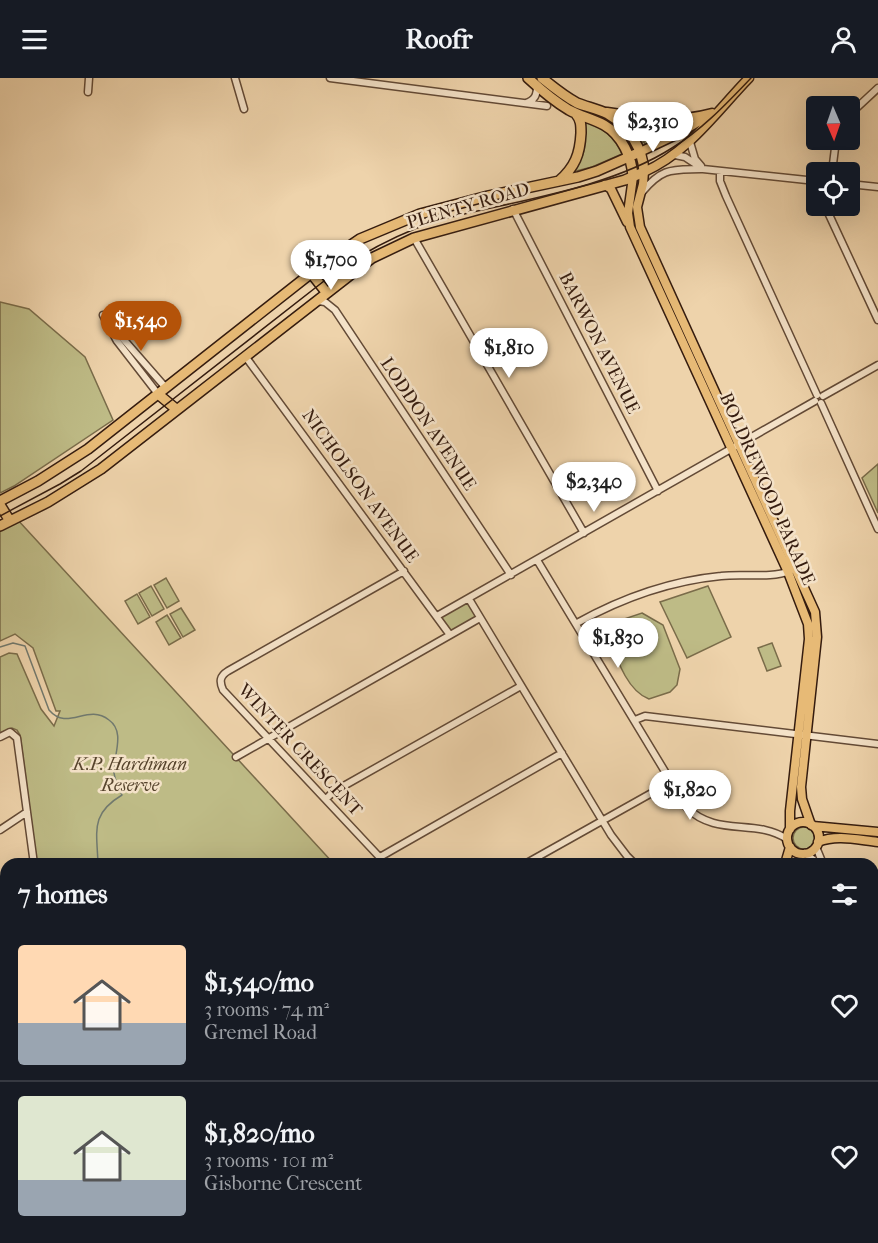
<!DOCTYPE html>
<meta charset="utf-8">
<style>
:root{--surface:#171b24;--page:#242831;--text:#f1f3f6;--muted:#9ea1a6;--line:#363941;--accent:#b45309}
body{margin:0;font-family:"IM FELL French Canon",serif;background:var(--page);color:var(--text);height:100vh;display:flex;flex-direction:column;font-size:22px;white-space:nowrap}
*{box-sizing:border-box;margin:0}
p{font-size:20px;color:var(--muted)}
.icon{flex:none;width:33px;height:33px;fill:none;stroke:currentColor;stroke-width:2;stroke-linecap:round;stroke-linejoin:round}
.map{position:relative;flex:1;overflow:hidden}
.panel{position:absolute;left:0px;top:780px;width:879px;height:386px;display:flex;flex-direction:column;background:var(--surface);border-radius:18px 18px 0 0;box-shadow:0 6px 24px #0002}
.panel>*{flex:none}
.needle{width:39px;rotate:178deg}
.fabs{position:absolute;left:806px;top:18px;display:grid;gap:12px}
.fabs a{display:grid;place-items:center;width:54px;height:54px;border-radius:6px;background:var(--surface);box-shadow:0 6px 24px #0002;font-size:30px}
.price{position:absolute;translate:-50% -51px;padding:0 14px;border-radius:21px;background:#fff;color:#222;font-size:20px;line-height:39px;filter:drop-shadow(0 2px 3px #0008)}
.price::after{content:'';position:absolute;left:50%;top:36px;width:18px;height:14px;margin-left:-9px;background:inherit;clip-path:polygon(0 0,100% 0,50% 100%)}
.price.active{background:var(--accent);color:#fff}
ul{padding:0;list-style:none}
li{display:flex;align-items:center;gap:18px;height:150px;padding:0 18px}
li+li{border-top:2px solid var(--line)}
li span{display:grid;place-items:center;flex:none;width:168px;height:120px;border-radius:6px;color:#555}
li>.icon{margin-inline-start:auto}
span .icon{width:72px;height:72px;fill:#fffc;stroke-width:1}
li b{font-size:26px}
h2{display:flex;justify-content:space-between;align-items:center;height:72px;padding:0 18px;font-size:26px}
header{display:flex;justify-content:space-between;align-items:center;height:78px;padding:0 18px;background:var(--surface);font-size:27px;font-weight:800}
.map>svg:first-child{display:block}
.green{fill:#bebb86;stroke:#7a6c4a;stroke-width:1.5}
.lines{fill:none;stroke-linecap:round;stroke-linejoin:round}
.stream{stroke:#71796e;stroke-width:1.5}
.minor-casing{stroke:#634a36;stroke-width:9}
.major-casing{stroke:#351c0f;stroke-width:11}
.highway-casing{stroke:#351c0f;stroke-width:12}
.minor{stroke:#f4e2c8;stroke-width:6}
.major{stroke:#e7ba76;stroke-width:8}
.highway{stroke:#e7ba76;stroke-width:9}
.tram{stroke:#351c0f;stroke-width:1.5}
.labels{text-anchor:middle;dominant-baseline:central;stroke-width:5;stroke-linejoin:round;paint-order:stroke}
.street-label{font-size:18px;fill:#351c0f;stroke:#f4e2c8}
.park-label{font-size:18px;font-style:italic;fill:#57442d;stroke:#f4e2c8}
</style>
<header><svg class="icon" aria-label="menu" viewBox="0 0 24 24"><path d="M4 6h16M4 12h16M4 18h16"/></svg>Roofr<svg class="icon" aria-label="person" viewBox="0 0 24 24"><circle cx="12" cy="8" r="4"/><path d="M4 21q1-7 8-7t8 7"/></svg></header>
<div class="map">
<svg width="878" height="1165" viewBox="0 0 878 1165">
<rect width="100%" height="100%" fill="#eed3ab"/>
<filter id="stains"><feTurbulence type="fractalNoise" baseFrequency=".00333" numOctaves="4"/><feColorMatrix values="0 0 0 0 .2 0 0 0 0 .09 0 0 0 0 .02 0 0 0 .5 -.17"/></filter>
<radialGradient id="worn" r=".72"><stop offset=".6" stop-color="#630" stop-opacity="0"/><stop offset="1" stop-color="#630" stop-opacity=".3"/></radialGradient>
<path class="green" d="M 623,39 L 689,43 L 689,45 L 664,56 L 645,67 L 644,64 L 641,65 Z
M 585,42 C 602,50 614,58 622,76 L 592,89 L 572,94 C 588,75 585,66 585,42 Z
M 0,224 L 29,231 L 85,279 L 113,342 L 14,408 L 0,415 Z
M 878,386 L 878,435 L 862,400 Z
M 16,440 L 334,786 L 37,786 L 20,657 L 17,652 L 12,650 L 0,655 L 0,579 L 9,575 L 17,576 L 41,631 L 54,648 L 60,633 L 56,633 L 33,570 L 15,556 L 0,563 L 0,449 Z
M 166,500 L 179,523 L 167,530 L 154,507 Z
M 151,508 L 164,531 L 152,538 L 139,515 Z
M 708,508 L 731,559 L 687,580 L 660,524 Z
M 137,516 L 150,539 L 138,546 L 125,523 Z
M 469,521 L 480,540 L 450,557 L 437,538 Z
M 181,530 L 195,552 L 183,559 L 170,536 Z
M 642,535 L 663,547 L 680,591 L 677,607 L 670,614 L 649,621 C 630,614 616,585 614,564 C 613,556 617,549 621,542 Z
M 167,537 L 181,560 L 169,567 L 156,544 Z
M 772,565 L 781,588 L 767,593 L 758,570 Z
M793 760a11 11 0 1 1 22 0a11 11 0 1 1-22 0Z"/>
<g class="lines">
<path class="stream" d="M 0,569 L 13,565 L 25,568 L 49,632 C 68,654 87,625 109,642 C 126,654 113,678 114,695 C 115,702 119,711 122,717 C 90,736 97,753 98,786
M 466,1160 L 468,1165"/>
<g class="minor-casing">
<path id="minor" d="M 235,0 L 244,31
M 330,0 L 547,28
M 88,14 L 89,0
M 526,25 C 535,22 537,17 537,8
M 849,37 L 878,10
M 690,64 L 695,81 L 701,88
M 675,77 L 685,79 L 703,91 L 816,103
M 720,93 L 720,103 L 726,118 L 817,317
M 832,94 L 836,62
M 849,106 L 878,109
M 642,114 C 663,89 672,92 701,91
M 825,128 L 878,242
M 513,131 L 658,413
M 414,160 L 584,455
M 318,223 L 325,224 L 335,232 L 511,497
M 103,237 L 117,263 L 158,316
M 111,247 L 166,310
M 245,278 L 450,557
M 823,318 L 878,287
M 821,325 L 878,451
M 537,482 L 687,730 C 717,759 755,740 787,761
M 469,521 L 611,757 L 627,778 L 635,786
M 437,538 L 815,323
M 577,545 C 622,520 669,503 721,498 C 744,495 769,501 790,493
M 635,642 L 645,638 L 878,666
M 0,659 L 10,654 L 17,660 L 34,786
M 236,679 L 480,540
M 326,721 L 333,714 L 521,608
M 0,752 L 27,734
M 816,769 L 823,786
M 805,775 L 819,786
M 380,779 L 562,675
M 386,786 L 223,612 C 219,603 220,598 228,593 L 404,493
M 525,786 L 657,712 L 673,705
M 0,808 L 6,812
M 873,852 L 878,859
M 0,902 L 6,907
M 0,919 L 6,919
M 873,947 L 878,945
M 0,990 L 6,991
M 0,1056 L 6,1057
M 873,1065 L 878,1063
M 0,1123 L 6,1123
M 176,1160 L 176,1165
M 246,1160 L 249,1165
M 287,1160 L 295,1162 L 308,1160
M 328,1160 L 329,1165
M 399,1160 L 399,1165
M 793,1160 L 837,1163 L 878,1160
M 277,1165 L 286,1160
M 688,1165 L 697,1160
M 741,1165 L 742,1160"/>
</g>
<g class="major-casing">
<path id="major" d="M 749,0 C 715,35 690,73 644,94 L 643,106 L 637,129 L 640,149 L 815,534 L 817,559 L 801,709 L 802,721 L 811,747
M 607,34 C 644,40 675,45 712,35
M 640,74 L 678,56 L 706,39
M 633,99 L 628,135 L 630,149 L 788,494 L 808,546 L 809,561 L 790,733 L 790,751
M 605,107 L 611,111 L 627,144
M787 760a16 16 0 1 1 32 0a16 16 0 1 1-32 0Z
M 813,748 L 878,754
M 818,764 C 837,756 858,762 878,764
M 785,786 L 790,769
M 554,1165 L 567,1160"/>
</g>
<g class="highway-casing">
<path id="highway" d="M 528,0 C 541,12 554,23 569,32 C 580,38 593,41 604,47 C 622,57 632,80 633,99
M 559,103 C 575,89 580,76 581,55 C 581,47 581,42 576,36
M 311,195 L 326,214
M 158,316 L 176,331
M 0,423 L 38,403 L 88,371 L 319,189 L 360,161 L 420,136 L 488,118 L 578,99 L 597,93 L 640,74
M 0,427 L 10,443
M 0,448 L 48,424 L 101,391 L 372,180 L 414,160 L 625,102 L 644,94 C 643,71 629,48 608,36 C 598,31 587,29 577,25 C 564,18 553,9 542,0"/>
</g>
<use href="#minor" class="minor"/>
<use href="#major" class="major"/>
<use href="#highway" class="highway"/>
<path class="tram" d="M 0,438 L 60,406 L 81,393 L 333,196 C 365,173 398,156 436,143 C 512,123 606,112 672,70 C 703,51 727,25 751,0"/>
</g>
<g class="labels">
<g class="street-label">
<text transform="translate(468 128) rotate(-16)">PLENTY ROAD</text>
<text transform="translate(599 265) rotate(63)">BARWON AVENUE</text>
<text transform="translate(428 346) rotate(56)">LODDON AVENUE</text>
<text transform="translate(360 408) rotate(54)">NICHOLSON AVENUE</text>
<text transform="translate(767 411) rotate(66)">BOLDREWOOD PARADE</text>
<text transform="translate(300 672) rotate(47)">WINTER CRESCENT</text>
</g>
<g class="park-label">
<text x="130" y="686">K.P. Hardiman<tspan x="130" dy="21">Reserve</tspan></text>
</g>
</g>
<rect width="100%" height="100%" filter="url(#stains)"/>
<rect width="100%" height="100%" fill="url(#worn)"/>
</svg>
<div class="fabs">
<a><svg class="needle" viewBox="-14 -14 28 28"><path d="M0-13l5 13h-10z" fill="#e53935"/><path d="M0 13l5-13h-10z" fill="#9ea1a6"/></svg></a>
<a><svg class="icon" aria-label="locate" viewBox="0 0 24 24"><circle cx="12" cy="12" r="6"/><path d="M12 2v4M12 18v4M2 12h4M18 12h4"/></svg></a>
</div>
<b class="price" style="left:653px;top:75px">$2,310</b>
<b class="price" style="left:331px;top:213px">$1,700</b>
<b class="price active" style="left:141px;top:274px">$1,540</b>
<b class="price" style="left:509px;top:301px">$1,810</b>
<b class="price" style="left:594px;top:435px">$2,340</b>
<b class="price" style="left:618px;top:591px">$1,830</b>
<b class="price" style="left:690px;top:743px">$1,820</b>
<section class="panel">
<h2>7 homes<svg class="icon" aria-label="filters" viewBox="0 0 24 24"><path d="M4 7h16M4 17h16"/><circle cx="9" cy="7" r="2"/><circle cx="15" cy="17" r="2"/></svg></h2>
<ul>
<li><span style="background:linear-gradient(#ffd9b3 65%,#9aa5b1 0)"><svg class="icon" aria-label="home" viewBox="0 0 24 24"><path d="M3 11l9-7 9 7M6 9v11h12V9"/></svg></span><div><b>$1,540/mo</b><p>3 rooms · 74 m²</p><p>Gremel Road</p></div><svg class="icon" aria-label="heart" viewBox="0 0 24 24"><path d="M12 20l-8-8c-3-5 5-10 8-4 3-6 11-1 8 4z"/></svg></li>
<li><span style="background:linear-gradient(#dfe7d0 70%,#9aa5b1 0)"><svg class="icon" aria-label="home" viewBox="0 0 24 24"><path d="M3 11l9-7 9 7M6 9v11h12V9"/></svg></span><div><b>$1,820/mo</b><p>3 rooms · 101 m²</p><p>Gisborne Crescent</p></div><svg class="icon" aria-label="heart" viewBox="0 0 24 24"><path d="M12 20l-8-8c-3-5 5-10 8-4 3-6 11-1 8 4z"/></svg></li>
</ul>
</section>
</div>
